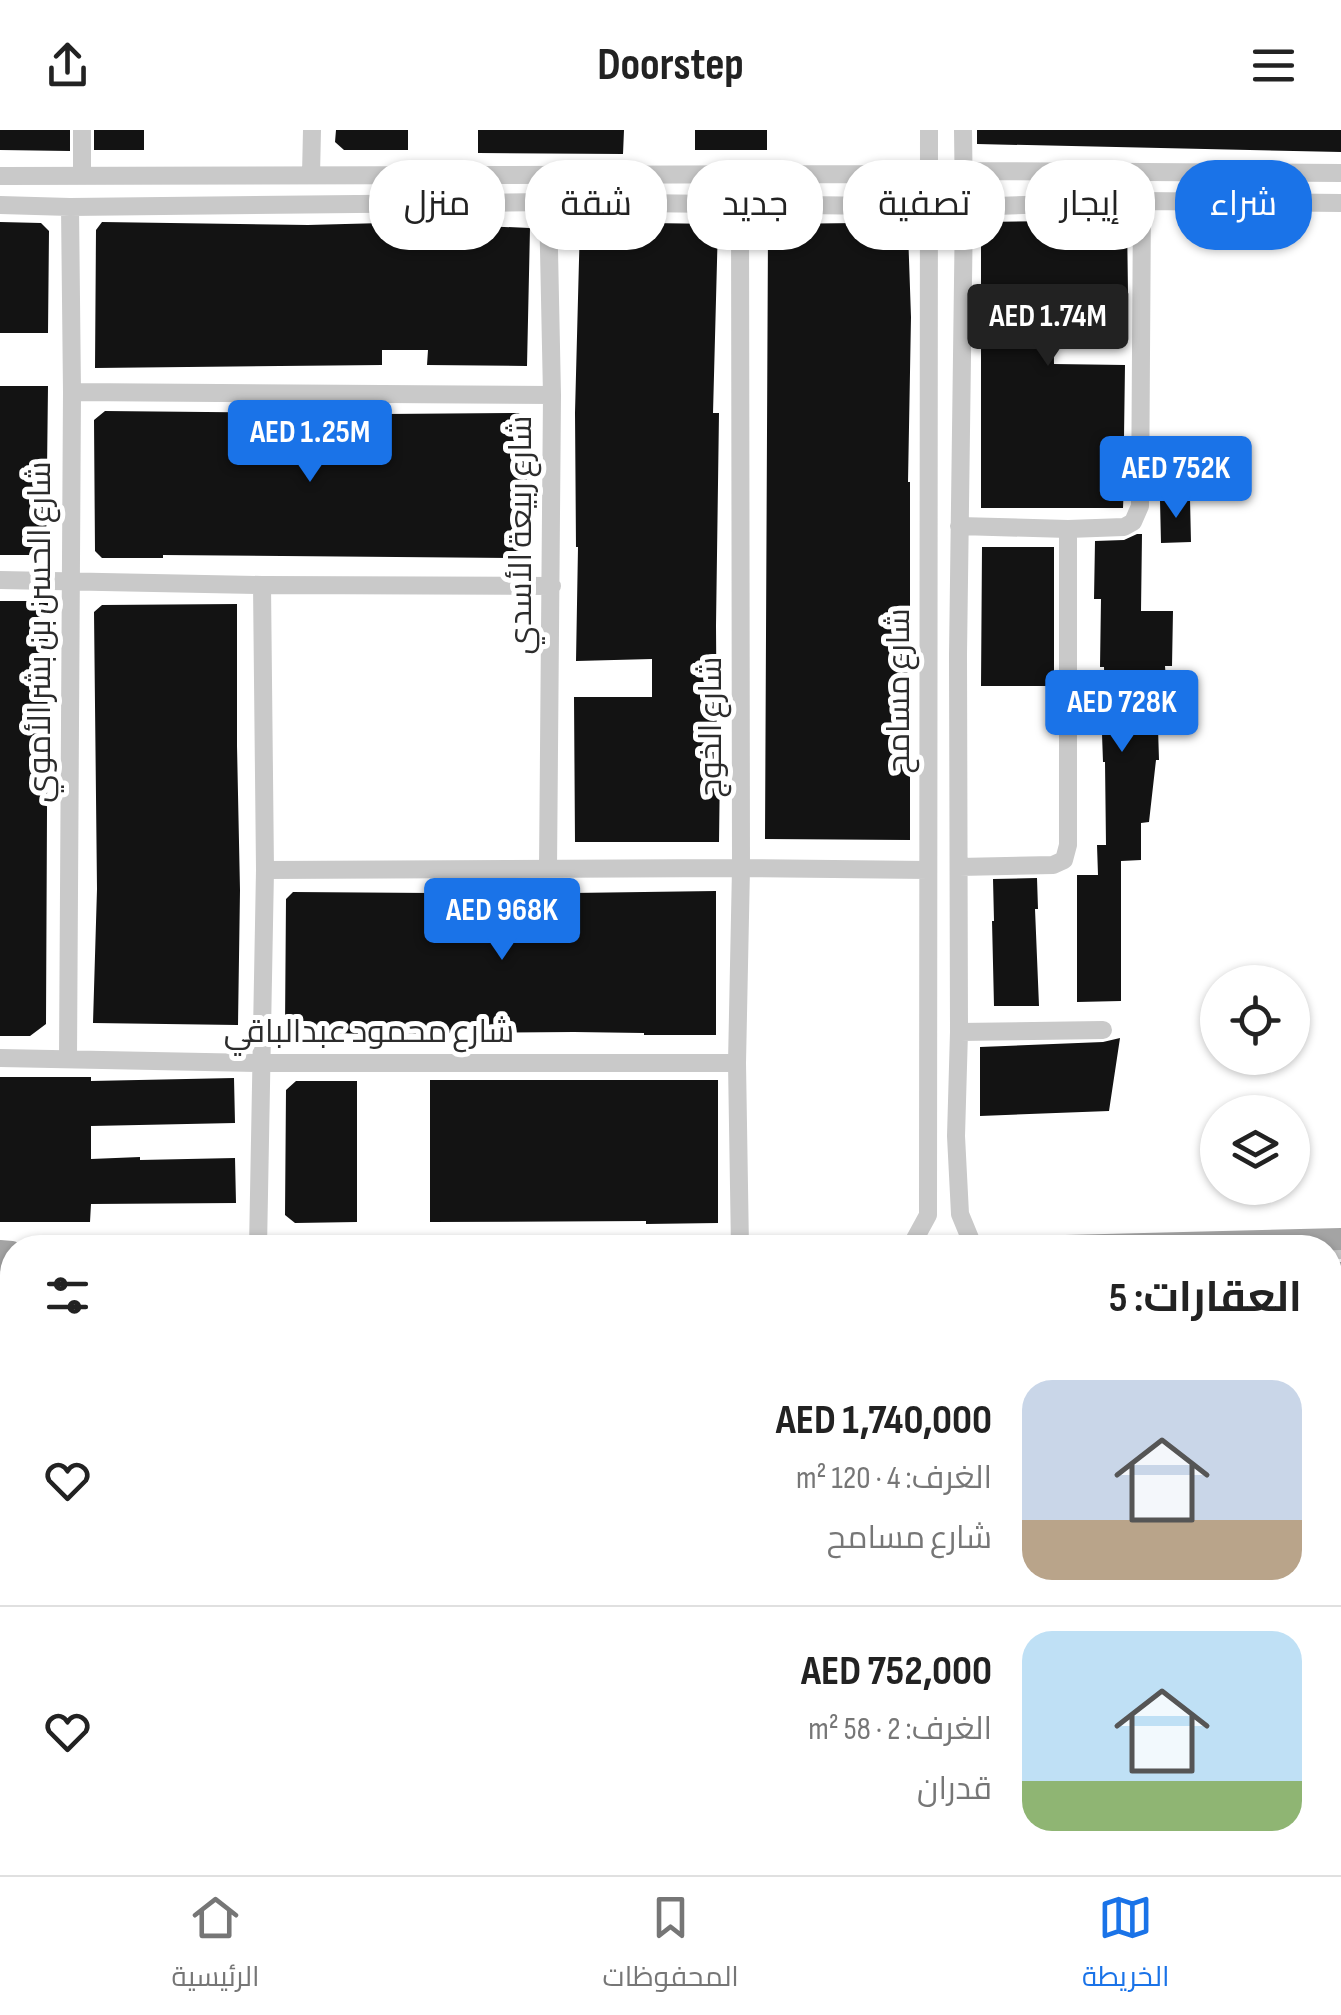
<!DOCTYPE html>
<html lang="ar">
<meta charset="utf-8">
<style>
:root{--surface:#fff;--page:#f6f6f6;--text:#222;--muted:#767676;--line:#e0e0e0;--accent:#1a73e8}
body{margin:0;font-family:"Sofia Sans Condensed",Cairo,sans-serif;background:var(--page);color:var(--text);direction:rtl;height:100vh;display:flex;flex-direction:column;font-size:38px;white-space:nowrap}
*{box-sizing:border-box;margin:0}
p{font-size:32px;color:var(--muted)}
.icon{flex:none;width:55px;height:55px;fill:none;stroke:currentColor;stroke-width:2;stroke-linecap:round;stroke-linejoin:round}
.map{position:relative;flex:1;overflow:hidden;direction:ltr}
.details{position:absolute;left:0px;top:1105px;width:1342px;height:640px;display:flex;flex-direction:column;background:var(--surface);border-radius:40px 40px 0 0;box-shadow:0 2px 8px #0004;direction:rtl}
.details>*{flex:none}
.guide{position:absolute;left:30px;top:30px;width:1282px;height:90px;direction:rtl;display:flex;gap:20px}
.fabs{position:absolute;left:1200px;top:835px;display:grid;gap:20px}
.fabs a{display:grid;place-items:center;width:110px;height:110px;border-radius:50%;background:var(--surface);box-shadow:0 2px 8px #0004;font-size:50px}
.price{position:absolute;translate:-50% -85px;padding:0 22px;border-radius:10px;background:var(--accent);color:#fff;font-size:32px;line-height:65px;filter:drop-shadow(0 2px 5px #0008)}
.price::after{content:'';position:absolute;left:50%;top:60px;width:30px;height:22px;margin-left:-15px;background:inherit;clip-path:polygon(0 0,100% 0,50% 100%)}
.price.selected{background:#222;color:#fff}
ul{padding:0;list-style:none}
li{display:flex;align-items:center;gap:30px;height:250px;padding:0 40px}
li+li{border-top:2px solid var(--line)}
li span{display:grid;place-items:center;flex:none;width:280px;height:200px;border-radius:30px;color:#555}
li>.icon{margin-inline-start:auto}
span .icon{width:120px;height:120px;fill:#fffc;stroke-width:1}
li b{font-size:42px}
h2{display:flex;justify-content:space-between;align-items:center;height:120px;padding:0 40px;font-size:42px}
.pill{padding:0 35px;border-radius:40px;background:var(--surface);box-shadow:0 2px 8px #0004;font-size:35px;line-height:90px}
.pill.selected{background:var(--accent);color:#fff}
header{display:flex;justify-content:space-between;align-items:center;height:130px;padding:0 40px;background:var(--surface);font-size:45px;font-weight:700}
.tabs{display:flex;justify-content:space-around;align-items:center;height:140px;border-top:2px solid var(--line);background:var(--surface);font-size:28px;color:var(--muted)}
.tabs a{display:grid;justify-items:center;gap:5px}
.tabs .selected{color:var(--accent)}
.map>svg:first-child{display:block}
.building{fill:#131313}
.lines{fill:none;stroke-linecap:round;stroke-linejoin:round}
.minor{stroke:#c9c9c9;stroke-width:18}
.major{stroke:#a4a4a4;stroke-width:22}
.labels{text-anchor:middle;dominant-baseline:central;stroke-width:10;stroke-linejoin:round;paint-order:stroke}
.street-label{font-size:32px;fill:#2c2c2c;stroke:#fff}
</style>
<header><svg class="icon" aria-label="menu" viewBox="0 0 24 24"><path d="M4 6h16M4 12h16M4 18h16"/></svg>Doorstep<svg class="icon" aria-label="share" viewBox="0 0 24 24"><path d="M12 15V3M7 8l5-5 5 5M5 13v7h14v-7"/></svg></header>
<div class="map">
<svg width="1341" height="1745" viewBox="0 0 1341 1745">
<rect width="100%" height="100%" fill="#fff"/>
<path class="building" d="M 0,0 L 70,0 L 70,21 L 0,20 Z
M 94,0 L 144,0 L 144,20 L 94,20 Z
M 336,0 L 408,0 L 408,20 L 344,20 L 335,12 Z
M 478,0 L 624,0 L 623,24 L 478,23 Z
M 695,0 L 767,0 L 767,20 L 695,20 Z
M 977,0 L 1341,0 L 1341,22 L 977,14 Z
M 1127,90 L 1128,163 L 1053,164 L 1054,234 L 1125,235 L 1124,307 L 1126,307 L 1123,378 L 981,378 L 981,92 Z
M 0,92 L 41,93 L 49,101 L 48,203 L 0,203 Z
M 102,92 L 308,95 L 383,93 L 383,96 L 430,97 L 430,94 L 530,98 L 527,236 L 427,235 L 428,220 L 382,220 L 382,235 L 95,238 L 96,100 Z
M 580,92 L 718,94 L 713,283 L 719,283 L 716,496 L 717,635 L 720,635 L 719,712 L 575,712 L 574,567 L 652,567 L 652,529 L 576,531 L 578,417 L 576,417 L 575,283 Z
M 858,93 L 901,93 L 908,101 L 911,187 L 908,352 L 910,352 L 910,710 L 765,709 L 768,100 L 774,94 Z
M 0,256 L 48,256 L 46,425 L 0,425 Z
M 105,281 L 385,284 L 519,283 L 527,290 L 527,417 L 512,428 L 163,425 L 163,428 L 102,428 L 95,421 L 94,290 Z
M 1190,369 L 1191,412 L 1161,413 L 1160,370 Z
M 1137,404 L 1142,404 L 1141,481 L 1173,481 L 1172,536 L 1165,536 L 1167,565 L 1160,565 L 1161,598 L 1158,598 L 1159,630 L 1156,630 L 1149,692 L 1141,693 L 1141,730 L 1121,731 L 1121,871 L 1077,872 L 1077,745 L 1098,745 L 1097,715 L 1106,715 L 1105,632 L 1103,632 L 1101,576 L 1105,576 L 1104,537 L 1100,537 L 1101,469 L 1094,469 L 1095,411 L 1124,410 Z
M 982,417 L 1054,417 L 1054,556 L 981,556 Z
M 0,471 L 48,471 L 46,894 L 30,906 L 0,906 Z
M 237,474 L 237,616 L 240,760 L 238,895 L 93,893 L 97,759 L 94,482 L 102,475 Z
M 1037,748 L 1038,779 L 1035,779 L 1039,876 L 994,876 L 992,791 L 994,791 L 993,749 Z
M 572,760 L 572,763 L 716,761 L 716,905 L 644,905 L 644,903 L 574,902 L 362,904 L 290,901 L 285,897 L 286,769 L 293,762 L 431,763 Z
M 1120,908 L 1109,981 L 980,986 L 980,917 L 1103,912 Z
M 0,947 L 91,947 L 91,951 L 234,948 L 235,993 L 91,996 L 91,1029 L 140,1027 L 140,1030 L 235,1028 L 236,1073 L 91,1074 L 90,1092 L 0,1092 Z
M 430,950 L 718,950 L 718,1093 L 646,1094 L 646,1091 L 430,1092 Z
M 296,951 L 357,951 L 357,1092 L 295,1093 L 285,1085 L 286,960 Z"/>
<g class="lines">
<path class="minor" d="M 963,0 L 964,77 L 958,525 L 959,902 L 956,1006 L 960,1084 L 974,1118
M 311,45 L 312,0
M 0,46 L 929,44 L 963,41 L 1341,43
M 82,46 L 82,0
M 548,72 L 552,265 L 548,739
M 0,75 L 70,77 L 548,72 L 964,77 L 1142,71 L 1341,73
M 72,262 L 552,265
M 959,396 L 1068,399 L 1124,397 L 1133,392 L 1140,376 L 1142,71
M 0,450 L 262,455 L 552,456
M 959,737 L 1053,735 L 1064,730 L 1068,715 L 1068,399
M 265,740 L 741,738 L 928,740
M 959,902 L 1103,900
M 0,928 L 260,933 L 737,933
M 68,928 L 72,262 L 70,77
M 258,1118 L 265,740 L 262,455
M 740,1118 L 737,933 L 741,738 L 740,76
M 910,1118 L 928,1085 L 929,0
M 1330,1121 L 1341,1120"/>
<path class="major" d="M 988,1118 L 1341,1109
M 0,1121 L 12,1122
M 0,1138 L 12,1138
M 1330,1143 L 1341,1143
M 0,1178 L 12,1178
M 1330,1193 L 1341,1193
M 0,1206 L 12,1206"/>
</g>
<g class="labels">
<g class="street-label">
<text transform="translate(521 405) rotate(-90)">شارع ربيعة الأسدي</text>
<text transform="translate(40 502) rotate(-90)">شارع الحسن بن بشر الأموي</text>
<text transform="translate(899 561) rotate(-90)">شارع مسامح</text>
<text transform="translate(711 597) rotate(-90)">شارع الخوج</text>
<text x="369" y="902">شارع محمود عبدالباقي</text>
</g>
</g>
</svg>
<div class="fabs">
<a><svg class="icon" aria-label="locate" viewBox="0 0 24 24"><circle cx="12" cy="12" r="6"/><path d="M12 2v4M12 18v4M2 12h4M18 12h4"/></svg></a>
<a><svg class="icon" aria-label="layers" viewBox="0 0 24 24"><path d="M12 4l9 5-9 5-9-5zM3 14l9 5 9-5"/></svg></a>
</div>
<b class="price selected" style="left:1048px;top:239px">AED 1.74M</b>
<b class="price" style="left:310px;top:355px">AED 1.25M</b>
<b class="price" style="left:1176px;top:391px">AED 752K</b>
<b class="price" style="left:1122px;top:625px">AED 728K</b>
<b class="price" style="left:502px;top:833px">AED 968K</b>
<div class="guide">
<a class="pill selected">شراء</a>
<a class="pill">إيجار</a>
<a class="pill">تصفية</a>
<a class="pill">جديد</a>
<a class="pill">شقة</a>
<a class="pill">منزل</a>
</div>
<section class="details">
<h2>العقارات: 5<svg class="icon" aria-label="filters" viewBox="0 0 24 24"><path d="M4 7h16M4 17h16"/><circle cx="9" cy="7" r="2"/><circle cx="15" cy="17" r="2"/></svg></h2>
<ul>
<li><span style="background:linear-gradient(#c9d6e8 70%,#b9a48a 0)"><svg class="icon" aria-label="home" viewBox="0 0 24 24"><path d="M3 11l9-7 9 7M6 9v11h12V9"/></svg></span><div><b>AED 1,740,000</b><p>الغرف: 4 · 120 m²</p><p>شارع مسامح</p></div><svg class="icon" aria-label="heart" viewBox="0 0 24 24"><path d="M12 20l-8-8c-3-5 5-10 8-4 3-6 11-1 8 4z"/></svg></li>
<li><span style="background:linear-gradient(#bfe0f5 75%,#8fb573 0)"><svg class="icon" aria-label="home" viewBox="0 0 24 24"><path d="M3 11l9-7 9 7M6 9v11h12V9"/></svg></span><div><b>AED 752,000</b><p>الغرف: 2 · 58 m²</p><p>قدران</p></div><svg class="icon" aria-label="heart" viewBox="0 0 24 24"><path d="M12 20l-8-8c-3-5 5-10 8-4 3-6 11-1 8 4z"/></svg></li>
</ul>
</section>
</div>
<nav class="tabs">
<a class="selected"><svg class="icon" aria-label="map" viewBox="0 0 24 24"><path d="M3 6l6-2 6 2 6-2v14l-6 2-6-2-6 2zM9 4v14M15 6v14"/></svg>الخريطة</a>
<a><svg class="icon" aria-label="saved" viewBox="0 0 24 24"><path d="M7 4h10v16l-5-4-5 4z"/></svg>المحفوظات</a>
<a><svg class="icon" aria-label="home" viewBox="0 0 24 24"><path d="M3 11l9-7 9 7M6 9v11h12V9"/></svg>الرئيسية</a>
</nav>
